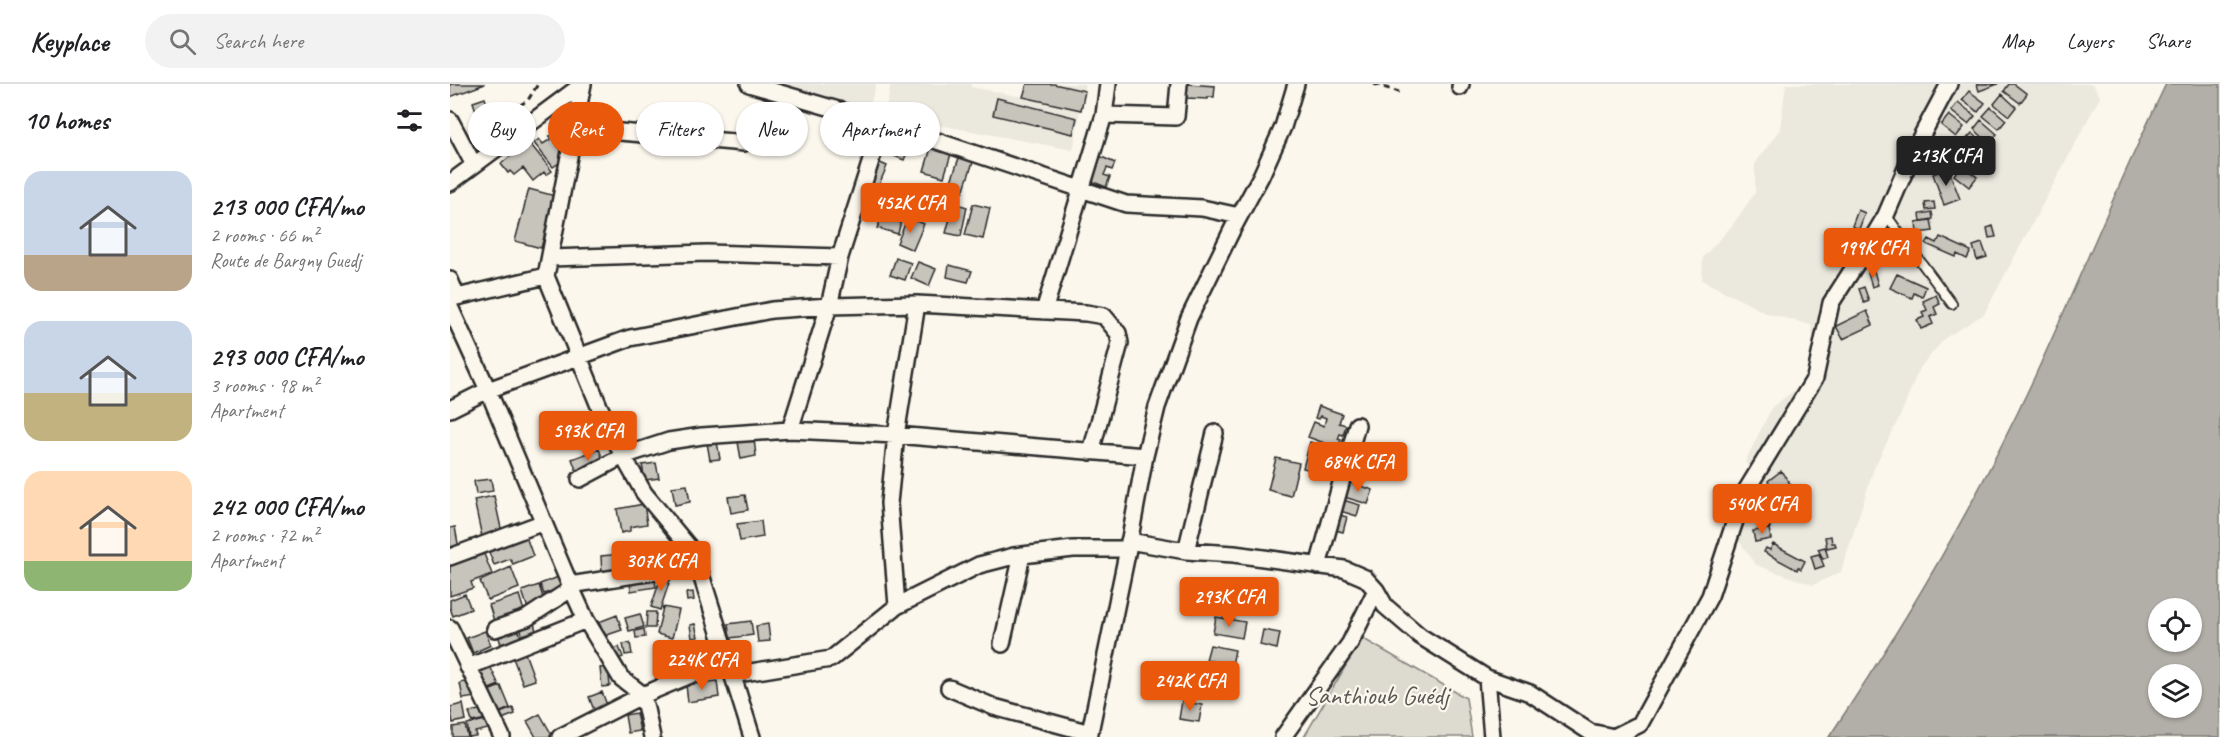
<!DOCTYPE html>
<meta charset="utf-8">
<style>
:root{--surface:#fff;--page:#f2f2f2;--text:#202124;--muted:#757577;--line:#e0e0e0;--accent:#ea580c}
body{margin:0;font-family:Caveat,sans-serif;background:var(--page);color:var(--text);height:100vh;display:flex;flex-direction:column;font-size:22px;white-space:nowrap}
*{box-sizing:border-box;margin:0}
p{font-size:20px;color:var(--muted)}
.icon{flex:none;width:33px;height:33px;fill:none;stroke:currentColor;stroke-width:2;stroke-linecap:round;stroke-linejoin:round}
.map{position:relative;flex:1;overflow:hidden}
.side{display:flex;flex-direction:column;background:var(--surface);width:450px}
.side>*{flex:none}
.hud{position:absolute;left:18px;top:18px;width:570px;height:54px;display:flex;gap:12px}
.controls{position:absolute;left:1698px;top:514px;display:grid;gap:12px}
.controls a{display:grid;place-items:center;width:54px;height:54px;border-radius:50%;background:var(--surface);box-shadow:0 2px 4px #0004;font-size:30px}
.price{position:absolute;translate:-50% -51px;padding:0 14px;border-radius:6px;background:var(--accent);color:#fff;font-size:20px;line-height:39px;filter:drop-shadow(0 2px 3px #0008)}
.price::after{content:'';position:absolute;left:50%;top:36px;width:18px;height:14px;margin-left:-9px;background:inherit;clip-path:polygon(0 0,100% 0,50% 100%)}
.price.current{background:#222;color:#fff}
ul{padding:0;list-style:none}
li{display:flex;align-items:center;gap:18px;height:150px;padding:0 24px}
li span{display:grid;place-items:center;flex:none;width:168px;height:120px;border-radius:18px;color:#555}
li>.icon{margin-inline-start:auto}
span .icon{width:72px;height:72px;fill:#fffc;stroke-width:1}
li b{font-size:26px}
h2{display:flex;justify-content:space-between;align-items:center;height:72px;padding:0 24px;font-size:26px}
.chip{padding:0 21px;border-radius:27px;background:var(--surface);box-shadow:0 2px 4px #0004;font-size:21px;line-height:54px}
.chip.current{background:var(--accent);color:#fff}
header{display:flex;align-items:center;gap:36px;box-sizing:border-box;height:84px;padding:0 30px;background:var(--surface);border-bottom:2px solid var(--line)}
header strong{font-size:28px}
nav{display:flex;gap:33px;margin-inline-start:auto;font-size:21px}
.search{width:420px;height:54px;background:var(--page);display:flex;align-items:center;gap:15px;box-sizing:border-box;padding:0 21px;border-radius:33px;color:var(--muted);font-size:22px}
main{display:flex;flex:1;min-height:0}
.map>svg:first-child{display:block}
.built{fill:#ebe8de}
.green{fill:#dddad0;stroke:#84827e;stroke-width:1.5}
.water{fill:#b1afa7;stroke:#7b7a75;stroke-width:1.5;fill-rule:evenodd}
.building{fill:#c7c4bc;stroke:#2b2b2b;stroke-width:1.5}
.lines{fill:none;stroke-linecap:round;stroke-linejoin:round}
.lane-casing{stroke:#2b2b2b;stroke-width:12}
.street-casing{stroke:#2b2b2b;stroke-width:20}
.path{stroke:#2b2b2b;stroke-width:3;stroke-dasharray:6 4.5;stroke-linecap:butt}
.lane{stroke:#fbf7ec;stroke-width:8}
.street{stroke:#fbf7ec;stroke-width:15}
.labels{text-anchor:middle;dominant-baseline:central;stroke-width:4.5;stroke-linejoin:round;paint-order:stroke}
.park-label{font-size:26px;fill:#585754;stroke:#fbf7ec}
</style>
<header>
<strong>Keyplace</strong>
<div class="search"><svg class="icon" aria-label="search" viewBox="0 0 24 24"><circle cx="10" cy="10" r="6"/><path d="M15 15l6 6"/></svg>Search here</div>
<nav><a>Map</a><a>Layers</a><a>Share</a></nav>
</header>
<main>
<section class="side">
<h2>10 homes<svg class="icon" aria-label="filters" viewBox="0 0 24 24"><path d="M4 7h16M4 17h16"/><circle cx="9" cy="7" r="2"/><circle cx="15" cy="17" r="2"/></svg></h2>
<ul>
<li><span style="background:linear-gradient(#c9d6e8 70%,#b9a48a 0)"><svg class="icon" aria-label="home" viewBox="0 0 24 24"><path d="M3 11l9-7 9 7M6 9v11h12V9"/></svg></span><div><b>213 000 CFA/mo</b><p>2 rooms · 66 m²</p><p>Route de Bargny Guedj</p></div></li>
<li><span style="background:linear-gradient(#c9d6e8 60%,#c2b280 0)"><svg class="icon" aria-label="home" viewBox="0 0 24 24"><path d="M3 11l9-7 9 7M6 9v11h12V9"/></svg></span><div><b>293 000 CFA/mo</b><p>3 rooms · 98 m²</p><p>Apartment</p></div></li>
<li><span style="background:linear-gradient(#ffd9b3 75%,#8fb573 0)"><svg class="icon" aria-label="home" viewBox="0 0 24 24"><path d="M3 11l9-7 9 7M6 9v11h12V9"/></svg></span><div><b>242 000 CFA/mo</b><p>2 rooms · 72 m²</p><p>Apartment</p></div></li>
</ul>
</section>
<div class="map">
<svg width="1770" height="653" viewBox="0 0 1770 653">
<rect width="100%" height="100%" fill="#fbf7ec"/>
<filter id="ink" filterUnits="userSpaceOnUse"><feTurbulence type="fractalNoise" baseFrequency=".0167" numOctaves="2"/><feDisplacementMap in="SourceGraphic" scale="12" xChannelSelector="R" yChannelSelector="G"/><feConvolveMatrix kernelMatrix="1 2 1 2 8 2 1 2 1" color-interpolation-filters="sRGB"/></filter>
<g filter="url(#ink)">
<path class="built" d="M 331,0 L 426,0 L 419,25 Z
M 441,0 L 521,0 L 521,3 L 573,13 L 576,0 L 635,0 L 623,66 L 435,31 Z
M 1336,0 L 1643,0 L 1650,13 L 1534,230 L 1495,254 L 1469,285 L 1451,330 L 1424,384 L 1391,488 L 1363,501 L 1306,481 L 1287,454 L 1308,396 L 1295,378 L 1322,323 L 1350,302 L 1365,277 L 1361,241 L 1316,229 L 1252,196 L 1253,173 L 1281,143 L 1305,109 L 1305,80 L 1330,45 Z"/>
<path class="green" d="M 912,554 L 1016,614 L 1022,653 L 854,653 Z"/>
<path class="water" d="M 1716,0 L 1770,0 L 1770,653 L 1379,653 C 1456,538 1526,420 1584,294 C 1629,197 1669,97 1716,0 ZM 1708,525 L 1742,525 L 1742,558 L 1708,558 ZM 1708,591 L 1742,591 L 1742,624 L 1708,624 Z"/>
<path class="building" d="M 0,0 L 35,0 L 0,13 Z
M 577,0 L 604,0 L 635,7 L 631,26 L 573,13 Z
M 737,0 L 765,2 L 764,13 L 758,13 L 758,15 L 736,14 Z
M 1527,0 L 1548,0 L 1529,7 Z
M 1559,0 L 1564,0 L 1577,10 L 1570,19 L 1554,7 Z
M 1519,7 L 1535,19 L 1528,28 L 1512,16 Z
M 1552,10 L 1566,23 L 1559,32 L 1544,20 Z
M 35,14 L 39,26 L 27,30 L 23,18 Z
M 547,14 L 627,34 L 623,50 L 543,31 Z
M 1508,18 L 1525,32 L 1518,40 L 1501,27 Z
M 1541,23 L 1556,36 L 1549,45 L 1533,32 Z
M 1499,31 L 1514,43 L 1506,53 L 1491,41 Z
M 1531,36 L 1547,50 L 1539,59 L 1524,45 Z
M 1522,49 L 1537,61 L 1529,71 L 1514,58 Z
M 105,51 L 113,59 L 112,62 L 109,59 L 107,61 L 112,67 L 109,79 L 103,83 L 84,59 L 89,55 L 93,60 L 101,55 L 99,52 Z
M 441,51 L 461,59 L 454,76 L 435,68 Z
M 78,57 L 102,87 L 96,91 L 94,88 L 83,97 L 73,84 L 64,91 L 60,87 L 58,89 L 51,80 Z
M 1512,60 L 1527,73 L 1519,83 L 1504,70 Z
M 481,64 L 501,70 L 494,93 L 474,87 Z
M 645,70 L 665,79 L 662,86 L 657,84 L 654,91 L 660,93 L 656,103 L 636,95 Z
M 510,71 L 524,75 L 513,108 L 499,103 Z
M 428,78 L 437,82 L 428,103 L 420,99 Z
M 1511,81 L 1527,93 L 1519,103 L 1504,91 Z
M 1498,84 L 1510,115 L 1494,121 L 1483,90 Z
M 472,101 L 489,105 L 485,120 L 469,116 Z
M 436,103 L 455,108 L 451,123 L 433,118 Z
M 79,105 L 105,112 L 91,164 L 65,157 Z
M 1484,118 L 1485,125 L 1476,126 L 1475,119 Z
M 504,119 L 517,123 L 511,152 L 496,149 Z
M 523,120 L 540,124 L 533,155 L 515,151 Z
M 1408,126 L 1415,129 L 1409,145 L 1402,142 Z
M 435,128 L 452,132 L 448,150 L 427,144 Z
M 1482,128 L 1483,135 L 1471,137 L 1470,130 Z
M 458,133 L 474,140 L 463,166 L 447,159 Z
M 1481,136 L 1483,147 L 1467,149 L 1466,138 Z
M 1543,142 L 1546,153 L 1539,154 L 1537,144 Z
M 1397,146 L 1406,148 L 1402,165 L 1393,163 Z
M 1490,153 L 1521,167 L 1517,175 L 1507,170 L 1506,173 L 1476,160 L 1479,155 L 1487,159 Z
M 1532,159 L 1537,173 L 1527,176 L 1523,162 Z
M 446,174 L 461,179 L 455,196 L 440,191 Z
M 468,178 L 486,185 L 479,202 L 461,194 Z
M 499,181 L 522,187 L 518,198 L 497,193 Z
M 1424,187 L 1428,201 L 1422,203 L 1418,189 Z
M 1447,190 L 1476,203 L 1472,213 L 1464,209 L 1462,214 L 1440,204 Z
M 1414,203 L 1419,217 L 1414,219 L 1409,205 Z
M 1486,211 L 1490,220 L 1484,223 L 1487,230 L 1480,233 L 1483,240 L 1471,245 L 1467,236 L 1474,233 L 1472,228 L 1477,226 L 1473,217 Z
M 1417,227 L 1423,241 L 1393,255 L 1386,242 Z
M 869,322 L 892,330 L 889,339 L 896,341 L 893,351 L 890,350 L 888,355 L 891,356 L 888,364 L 858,353 L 864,338 L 874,342 L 876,334 L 871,332 L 869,335 L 865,334 Z
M 304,355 L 306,372 L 291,375 L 288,358 Z
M 267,358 L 270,375 L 260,376 L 257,359 Z
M 860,358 L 884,364 L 882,372 L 873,370 L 871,375 L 881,377 L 878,390 L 853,384 Z
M 149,365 L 155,381 L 128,391 L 122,375 Z
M 907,370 L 920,374 L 912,396 L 900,392 Z
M 826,374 L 849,379 L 841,412 L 818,406 Z
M 206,379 L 209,394 L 195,396 L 192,381 Z
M 1331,387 L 1351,415 L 1339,425 L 1318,397 Z
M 41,395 L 43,407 L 26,410 L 24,397 Z
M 899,398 L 923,406 L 918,420 L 894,413 Z
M 237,401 L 240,418 L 225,421 L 222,403 Z
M 295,411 L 298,426 L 281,429 L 278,413 Z
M 44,412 L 52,449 L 32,453 L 24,416 Z
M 893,416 L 910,421 L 907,432 L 890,427 Z
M 194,420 L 197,440 L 180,443 L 180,447 L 171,449 L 167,425 Z
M 1324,426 L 1325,433 L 1314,435 L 1313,428 Z
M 878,428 L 897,433 L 893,448 L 874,443 Z
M 311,437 L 313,453 L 290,457 L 287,440 Z
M 1319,437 L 1320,444 L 1309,446 L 1308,439 Z
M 5,443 L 9,465 L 0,466 L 0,444 Z
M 1319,445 L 1321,455 L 1305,458 L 1303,447 Z
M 74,447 L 83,472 L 63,480 L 60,475 L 44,481 L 36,461 Z
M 1381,452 L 1382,459 L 1385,459 L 1386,462 L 1377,464 L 1375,453 Z
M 215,459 L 217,475 L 209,476 L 207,461 Z
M 1323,460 L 1355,477 L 1351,485 L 1348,483 L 1347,486 L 1314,468 L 1316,464 L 1320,466 Z
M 1375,463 L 1378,473 L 1373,475 L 1368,465 Z
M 204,466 L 206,476 L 181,480 L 179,470 Z
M 34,470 L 42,490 L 21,498 L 23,504 L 0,512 L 0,482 Z
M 171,470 L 172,491 L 152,492 L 151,472 Z
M 1369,470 L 1374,482 L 1365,485 L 1361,472 Z
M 61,483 L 69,504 L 38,516 L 30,497 Z
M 204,489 L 206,503 L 181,507 L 179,493 Z
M 212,490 L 221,493 L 210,526 L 201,523 Z
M 111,492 L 115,502 L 94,510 L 90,500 Z
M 89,501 L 94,516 L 90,517 L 91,521 L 78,525 L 72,507 Z
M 243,508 L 244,516 L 237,517 L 236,509 Z
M 15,510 L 21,525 L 3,532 L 0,524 L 0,516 Z
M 69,511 L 75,530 L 45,540 L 39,521 Z
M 213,523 L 229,526 L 222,554 L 207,550 Z
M 197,528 L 206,528 L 205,544 L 196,544 Z
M 190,530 L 194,543 L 179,547 L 175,534 Z
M 167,531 L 172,546 L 154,552 L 149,538 Z
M 766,533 L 795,538 L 792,554 L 763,549 Z
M 301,537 L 303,551 L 280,554 L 278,540 Z
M 84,538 L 86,548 L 72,551 L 70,541 Z
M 245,540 L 248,553 L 242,554 L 240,541 Z
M 318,540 L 320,557 L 308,558 L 306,542 Z
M 67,541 L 71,554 L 51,560 L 47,548 Z
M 194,545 L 195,553 L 186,554 L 185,547 Z
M 813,546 L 830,549 L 827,565 L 810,561 Z
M 35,547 L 41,561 L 23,569 L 17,554 Z
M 180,559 L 182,570 L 175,571 L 173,560 Z
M 760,561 L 785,566 L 782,581 L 756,576 Z
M 169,563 L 173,573 L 165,576 L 161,566 Z
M 222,563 L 223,594 L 206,595 L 205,564 Z
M 75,569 L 85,596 L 73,600 L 63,574 Z
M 39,580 L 49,601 L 37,606 L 28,585 Z
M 158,583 L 160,602 L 152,603 L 150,584 Z
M 23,596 L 26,613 L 13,615 L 10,599 Z
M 267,597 L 269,613 L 238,618 L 236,601 Z
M 51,602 L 60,624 L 46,630 L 38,607 Z
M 152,608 L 157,621 L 144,626 L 139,613 Z
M 732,617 L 752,621 L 749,638 L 729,635 Z
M 13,620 L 16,636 L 3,639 L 0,623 Z
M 63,624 L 65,630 L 52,635 L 50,629 Z
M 34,625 L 36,635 L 22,638 L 19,628 Z
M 186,629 L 190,647 L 178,649 L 175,631 Z
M 90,630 L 102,651 L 98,653 L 86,653 L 77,637 Z
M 36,636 L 38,645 L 25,648 L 26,652 L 19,653 L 17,640 Z
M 15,641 L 18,653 L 3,653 L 3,643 Z"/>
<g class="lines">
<g class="lane-casing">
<path id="lane" d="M 1436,131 L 1502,220"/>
</g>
<g class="street-casing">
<path id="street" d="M 133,0 L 96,192 L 149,322 L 173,372 L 194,409 L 238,462 L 248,481 L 302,653
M 299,0 L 433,39 L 676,120 L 752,124 L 789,132
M 1010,3 L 1011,0
M 654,31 L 726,33 L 729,0
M 0,36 L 24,81
M 125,44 L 294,59
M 0,99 L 133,0
M 100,174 L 257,169 L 390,173
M 0,196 L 7,213 L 96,192
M 0,223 L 38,306 L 120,501 L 136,536 L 171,594 L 193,611 L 202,653
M 594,227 L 654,31 L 658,0
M 0,325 L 38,306 L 180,254 L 322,226 L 379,222 L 467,220 L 636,229 L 654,232 L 668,249 L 670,259 L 641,368
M 340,346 L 379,222 L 390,173 L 433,39
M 130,395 L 173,372 L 219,357 L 252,352 L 340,346 L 446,351 L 695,372
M 679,457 L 736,467 L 784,470 L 894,485 L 915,494 L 926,506 L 935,522 L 970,552 L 1037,594 L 1080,609 L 1140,648 L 1164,653
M 736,467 L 765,349
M 0,473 L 94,438
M 868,482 L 907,341
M 120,501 L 248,481
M 447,522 L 439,419 L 446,351 L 467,220
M 0,544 L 52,653
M 45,545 L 77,534 L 121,505
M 552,560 L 572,471
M 18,583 L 136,536
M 282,591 L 381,575 L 447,522 L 529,481 L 564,472 L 623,465 L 678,465
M 1037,594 L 1042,653
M 499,604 L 544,623 L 640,649
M 110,653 L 193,611 L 278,575
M 639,653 L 678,465 L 695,372 L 707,323 L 739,234 L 783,144 L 811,92 L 833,43 L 846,0
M 833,653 L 900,559 L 926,506
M 1164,653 L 1190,640 L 1260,512 L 1294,410 L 1365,294 L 1381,219 L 1417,163 L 1436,131 L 1464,66 L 1499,0"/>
</g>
<path class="path" d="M 924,0 L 949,8
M 61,27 L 78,16 L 88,0"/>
<use href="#lane" class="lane"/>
<use href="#street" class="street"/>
</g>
</g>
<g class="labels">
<g class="park-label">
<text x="927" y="611">Santhioub Guédj</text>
</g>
</g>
</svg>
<div class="controls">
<a><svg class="icon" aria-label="locate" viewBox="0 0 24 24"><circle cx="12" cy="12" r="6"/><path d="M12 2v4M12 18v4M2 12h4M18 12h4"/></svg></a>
<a><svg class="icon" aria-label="layers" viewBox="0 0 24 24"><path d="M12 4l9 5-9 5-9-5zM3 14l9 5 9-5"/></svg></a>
</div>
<b class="price current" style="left:1496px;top:103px">213K CFA</b>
<b class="price" style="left:460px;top:150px">452K CFA</b>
<b class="price" style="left:1423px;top:195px">199K CFA</b>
<b class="price" style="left:138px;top:378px">593K CFA</b>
<b class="price" style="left:908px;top:409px">684K CFA</b>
<b class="price" style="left:1312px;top:451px">540K CFA</b>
<b class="price" style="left:211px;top:508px">307K CFA</b>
<b class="price" style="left:779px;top:544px">293K CFA</b>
<b class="price" style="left:252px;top:607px">224K CFA</b>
<b class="price" style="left:740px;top:628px">242K CFA</b>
<div class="hud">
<a class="chip">Buy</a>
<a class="chip current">Rent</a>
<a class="chip">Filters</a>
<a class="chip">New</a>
<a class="chip">Apartment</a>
</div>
</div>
</main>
